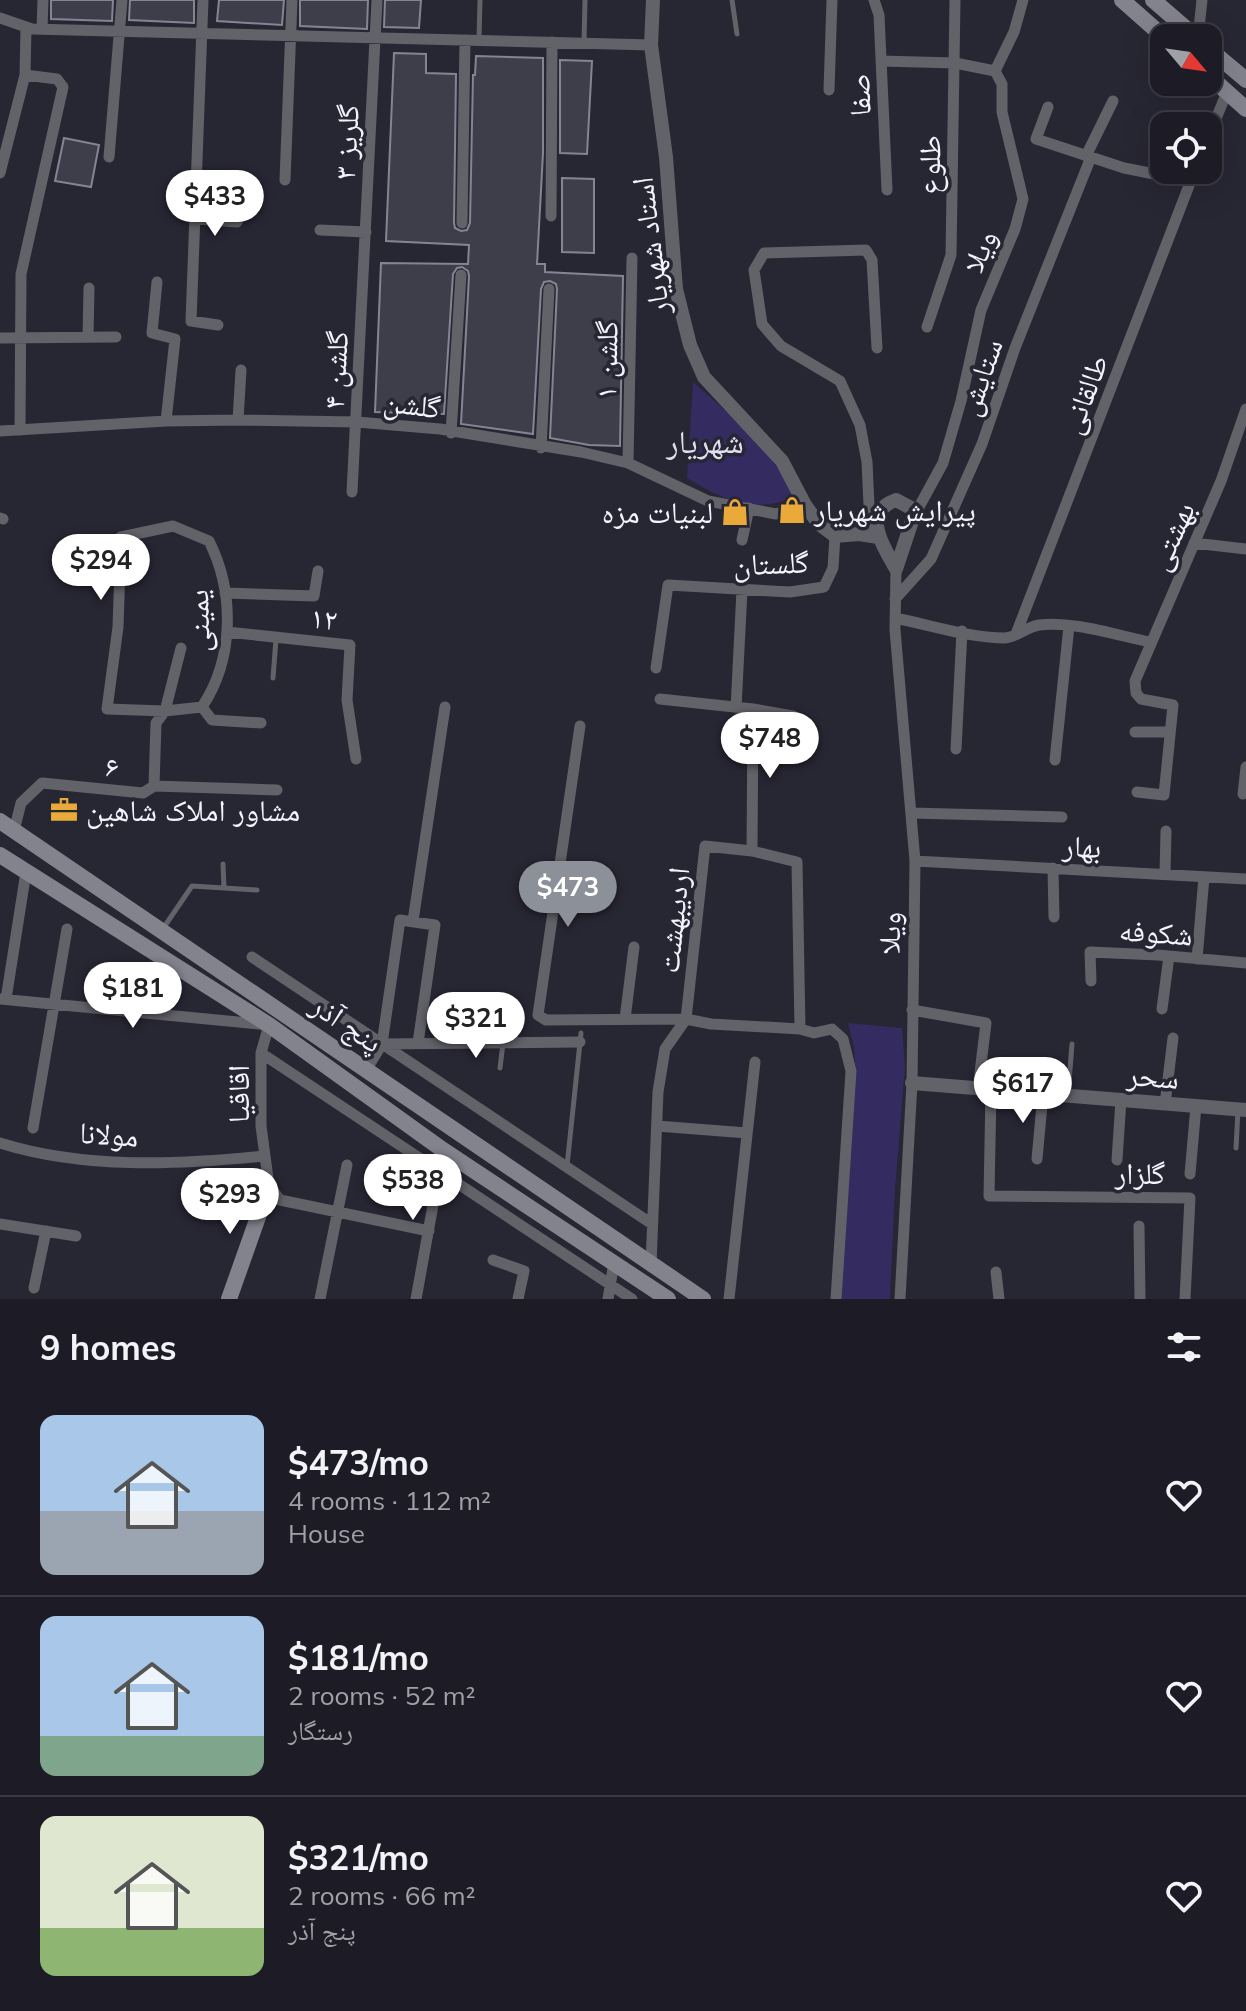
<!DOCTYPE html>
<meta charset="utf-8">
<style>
:root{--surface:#1d1c26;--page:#2a2932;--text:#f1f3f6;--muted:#a0a1a7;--line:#3b3a43;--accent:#8c9099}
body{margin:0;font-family:Mulish,"Noto Naskh Arabic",sans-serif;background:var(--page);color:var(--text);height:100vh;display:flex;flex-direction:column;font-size:30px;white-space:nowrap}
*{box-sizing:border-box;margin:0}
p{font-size:26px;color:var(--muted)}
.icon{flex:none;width:44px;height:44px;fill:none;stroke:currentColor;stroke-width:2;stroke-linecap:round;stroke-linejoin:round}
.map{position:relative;height:1299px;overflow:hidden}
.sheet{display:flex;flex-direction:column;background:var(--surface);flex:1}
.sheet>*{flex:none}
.needle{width:52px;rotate:119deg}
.tools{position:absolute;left:1150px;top:24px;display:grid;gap:16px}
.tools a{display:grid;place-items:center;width:72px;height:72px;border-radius:16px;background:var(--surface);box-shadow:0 8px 32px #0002,0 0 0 2px var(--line);font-size:40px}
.price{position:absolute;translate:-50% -68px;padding:0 18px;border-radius:28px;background:#fff;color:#222;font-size:26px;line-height:52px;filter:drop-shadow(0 2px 4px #0008)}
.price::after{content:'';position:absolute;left:50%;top:48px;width:24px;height:18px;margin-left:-12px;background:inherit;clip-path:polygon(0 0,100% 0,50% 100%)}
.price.on{background:var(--accent);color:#fff}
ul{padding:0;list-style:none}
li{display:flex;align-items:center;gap:24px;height:200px;padding:0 40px}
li+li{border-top:2px solid var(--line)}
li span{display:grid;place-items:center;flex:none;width:224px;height:160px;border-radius:16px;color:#555}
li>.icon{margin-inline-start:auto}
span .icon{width:96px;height:96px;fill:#fffc;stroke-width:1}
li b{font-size:34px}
h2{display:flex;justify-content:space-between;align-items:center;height:96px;padding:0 40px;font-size:34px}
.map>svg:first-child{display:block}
.green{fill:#342b61}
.building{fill:#3e3e4b;stroke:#848493;stroke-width:2}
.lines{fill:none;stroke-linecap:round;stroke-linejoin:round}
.service{stroke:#626269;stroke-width:5}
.minor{stroke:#626269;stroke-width:11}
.tertiary{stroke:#626269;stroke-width:14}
.secondary{stroke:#83838d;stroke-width:16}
.labels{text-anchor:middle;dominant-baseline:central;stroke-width:7;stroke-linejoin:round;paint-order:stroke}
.street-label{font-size:30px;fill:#f3f3fc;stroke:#272633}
.poi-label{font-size:30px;fill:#f3f3fc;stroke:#272633;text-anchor:start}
.neighbourhood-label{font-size:32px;fill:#dedeef;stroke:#272633}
</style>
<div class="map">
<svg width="1246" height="1299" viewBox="0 0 1246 1299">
<rect width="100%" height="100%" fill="#272633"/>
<path class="green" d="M 693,382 C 730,415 773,450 794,496 C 759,516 718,498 687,478 Z
M 848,1023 L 902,1028 L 905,1067 L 895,1189 L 890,1299 L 837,1299 L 856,1076 L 854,1047 Z"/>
<path class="building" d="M 51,0 L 113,0 L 112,21 L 51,19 Z
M 130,0 L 194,0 L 194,23 L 129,20 Z
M 219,0 L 284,0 L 282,25 L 217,21 Z
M 300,0 L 368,0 L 367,29 L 300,26 Z
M 385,0 L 421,0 L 419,28 L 384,27 Z
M 394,53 L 426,54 L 426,73 L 456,74 L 454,223 L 455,228 L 461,231 L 467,230 L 470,223 L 473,75 L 475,75 L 476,56 L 543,58 L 543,153 L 537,264 L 545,264 L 545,272 L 623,276 L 620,446 L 589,445 L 550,438 L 557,289 L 556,284 L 550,281 L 544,282 L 541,289 L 533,434 L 461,424 L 469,276 L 468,271 L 462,267 L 457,268 L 453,274 L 444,414 L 375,412 L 381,263 L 468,264 L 469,245 L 386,241 Z
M 560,60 L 592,61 L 587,154 L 560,153 Z
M 64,138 L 99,145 L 91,187 L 55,181 Z
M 562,178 L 594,179 L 594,253 L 562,252 Z"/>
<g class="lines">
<path class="service" d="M 732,0 L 737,34
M 479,39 L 480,0
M 584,42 L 585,0
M 273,678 L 276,639
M 223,864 L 224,888
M 162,930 L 192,886 L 257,890
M 106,1008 L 110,978
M 500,1068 L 503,1043
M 1068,1095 L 1072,1044
M 1236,1148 L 1238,1110
M 567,1166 L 581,1033"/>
<path class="minor" d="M 203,0 L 191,321 L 218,325
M 874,0 L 879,15 L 887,190
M 0,18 L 32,29 L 651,45
M 42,29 L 43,0
M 1198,38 L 1202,0
M 881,61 L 955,63 L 995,71
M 829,90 L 832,0
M 1048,107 L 1036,139 L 1124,168 L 1190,181
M 1208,138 L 1227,92
M 1086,156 L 1113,101
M 109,157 L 122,0
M 0,173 L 25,75 L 26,28
M 285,180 L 292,0
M 551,216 L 552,42
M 195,219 L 237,222
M 462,223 L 465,40
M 320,230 L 366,232
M 157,282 L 152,333 L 175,339 L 166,421
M 927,327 L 951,255 L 955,0
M 88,337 L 89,288
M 0,338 L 116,337
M 238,420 L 241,370
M 20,430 L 21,274 L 63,87 L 57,79 L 25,75
M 0,431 L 166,421 L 238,420 L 357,422 L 440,429 L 581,452 L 628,463 L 708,501 L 776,514 L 805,505
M 451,433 L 461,275
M 541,448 L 549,289
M 628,463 L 632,258
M 352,492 L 377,0
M 0,518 L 3,519
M 913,518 L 943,463 L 961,401 L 981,310 L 1015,229 L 1023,199 L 1002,112 L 1002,84 L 995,71 L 1014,32 L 1023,0
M 173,526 L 209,541 C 235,593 234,659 202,707 L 165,711 L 107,709 L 118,627 L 121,537 Z
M 865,535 L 869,505 L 867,462 L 860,425 L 840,381 L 781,346 L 762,324 L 754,270 L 764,253 L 866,250 L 872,260 L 877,348
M 742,540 L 749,508
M 1194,543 L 1246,549
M 896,569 L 895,630 L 915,861 L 912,1083 L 900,1299
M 225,593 L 314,596 L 318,571
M 895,599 L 931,559 L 982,444 L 1015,348 L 1091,157
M 895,618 C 930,625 969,638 1005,638 C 1017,637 1027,627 1039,625 C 1075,621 1115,635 1150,642
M 227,632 L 350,645 L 347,700 L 356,759
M 1016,634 L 1195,170
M 656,668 L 668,585 L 790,592 L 824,587 L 833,568 L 835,536
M 660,699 L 753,709 L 793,716
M 202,707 L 212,720 L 261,723
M 736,708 L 742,590
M 580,726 L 538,1015 L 546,1020 L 686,1019 L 705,846 L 752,851 L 797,862 L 800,1029
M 1135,732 L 1170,732
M 956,749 L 962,631
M 1055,760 L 1069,626
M 154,786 L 277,790
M 1137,792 L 1164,795 L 1173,705 L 1141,699 L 1136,693 L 1135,681 L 1221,481 L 1246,409
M 1243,794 L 1246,767
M 911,813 L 1062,817
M 14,831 L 21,803 L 42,783 L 143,793 L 154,786 L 156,723 L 165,711 L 181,648
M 752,851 L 753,709
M 915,861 L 1246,879
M 1053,868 L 1054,917
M 1165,874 L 1166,831
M 413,921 L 445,707
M 252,957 L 652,1224
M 1197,959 L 1204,877
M 1091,981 L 1090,952 L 1158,955 L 1246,963
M 0,999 L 269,1025 L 261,1053 L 261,1126 L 269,1186 L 280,1200 L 429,1231
M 6,999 L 26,872
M 1162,1009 L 1169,956
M 912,1010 L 986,1023 L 978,1089
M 625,1019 L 634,947
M 382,1044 L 400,920 L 435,925 L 418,1043
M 261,1053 L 632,1299
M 366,1070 L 382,1044 L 580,1042
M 991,1090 L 989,1196 L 1190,1198 L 1185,1299
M 1165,1104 L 1173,1038
M 657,1126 L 747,1133
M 33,1128 L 67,929
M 0,1143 C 83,1169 178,1165 264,1156
M 1037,1159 L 1043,1094
M 1117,1160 L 1121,1100
M 1190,1174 L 1196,1106
M 0,1224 L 76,1236
M 1139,1226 L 1140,1299
M 493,1260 L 524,1271 L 518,1299
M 651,1264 L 658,1092 L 665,1049 L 686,1019 L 711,1024 L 800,1029 L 814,1033 L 832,1029 L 843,1039 L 851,1071 L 836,1299
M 996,1272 L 999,1299
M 34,1288 L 46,1231
M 320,1299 L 347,1165
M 416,1299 L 443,1150
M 608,1299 L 614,1262
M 729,1299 L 755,1062"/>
<path class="tertiary" d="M 653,0 L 651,45 L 666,157 L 676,289 L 690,345 L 704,377 L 782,461 L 805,505 L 819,524 L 835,536 L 859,534 L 878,537
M 896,500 L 911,508 L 913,518 L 896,569 C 884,547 860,513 896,500 Z
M 912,1083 L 1246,1110"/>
<path class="secondary" d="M 1122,0 L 1165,38
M 1153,0 L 1197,38
M 1208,48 L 1246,80
M 1208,75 L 1246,109
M 0,821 L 703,1299
M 0,855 L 269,1025 L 443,1150 L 668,1299
M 229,1299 L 269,1186"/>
</g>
<defs>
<g id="shop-bare" transform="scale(2.16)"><path d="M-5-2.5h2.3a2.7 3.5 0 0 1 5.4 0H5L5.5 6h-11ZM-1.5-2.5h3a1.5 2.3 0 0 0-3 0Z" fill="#eaaa39" stroke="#272633" stroke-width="2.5" paint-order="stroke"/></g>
<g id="office-bare" transform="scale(2.16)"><path d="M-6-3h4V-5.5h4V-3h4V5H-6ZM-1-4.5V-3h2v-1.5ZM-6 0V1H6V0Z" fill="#eaaa39" stroke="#272633" stroke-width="2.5" paint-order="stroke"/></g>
</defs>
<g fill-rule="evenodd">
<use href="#shop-bare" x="792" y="510"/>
<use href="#shop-bare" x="735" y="512"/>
<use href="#office-bare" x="64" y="810"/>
</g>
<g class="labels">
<g class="street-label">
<text transform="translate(859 95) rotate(-92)">صفا</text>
<text transform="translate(346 142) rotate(-87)">گلریز ۳</text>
<text transform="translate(929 165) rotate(-89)">طلوع</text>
<text transform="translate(650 246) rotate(-97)">استاد شهریار</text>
<text transform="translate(979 251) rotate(-67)">ویلا</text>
<text transform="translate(606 360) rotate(-89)">گلشن ۱</text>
<text transform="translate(335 370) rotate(-87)">گلشن ۴</text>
<text transform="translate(980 377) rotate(-71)">ستایش</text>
<text transform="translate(1084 394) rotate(-69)">طالقانی</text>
<text transform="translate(412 404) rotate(7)">گلشن</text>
<text transform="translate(1171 536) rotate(-66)">بهشتی</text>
<text transform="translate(771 563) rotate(-2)">گلستان</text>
<text transform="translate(324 618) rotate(6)">۱۲</text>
<text transform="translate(198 621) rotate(-92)">یمینی</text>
<text transform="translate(112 766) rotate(6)">۶</text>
<text transform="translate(1082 846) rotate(3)">بهار</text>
<text transform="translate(673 920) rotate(-84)">اردیبهشت</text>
<text transform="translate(1156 932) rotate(4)">شکوفه</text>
<text transform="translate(889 933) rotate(-89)">ویلا</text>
<text transform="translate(347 1023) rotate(34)">پنج آذر</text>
<text transform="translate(1153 1076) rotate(4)">سحر</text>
<text transform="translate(238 1094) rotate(-90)">اقاقیا</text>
<text transform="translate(109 1134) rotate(4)">مولانا</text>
<text x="1140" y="1173">گلزار</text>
</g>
<g class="poi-label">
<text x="814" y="510">پیرایش شهریار</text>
<text x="713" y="512" text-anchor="end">لبنیات مزه</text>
<text x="86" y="810">مشاور املاک شاهین</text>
</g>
<g class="neighbourhood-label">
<text x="705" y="441">شهریار</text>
</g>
</g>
</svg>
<div class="tools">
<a><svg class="needle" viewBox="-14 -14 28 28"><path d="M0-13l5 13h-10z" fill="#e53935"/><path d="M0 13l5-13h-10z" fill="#a0a1a7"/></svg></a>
<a><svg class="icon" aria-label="locate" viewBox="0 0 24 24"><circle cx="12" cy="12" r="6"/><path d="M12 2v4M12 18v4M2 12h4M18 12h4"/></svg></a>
</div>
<b class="price" style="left:215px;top:238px">$433</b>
<b class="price" style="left:101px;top:602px">$294</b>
<b class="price" style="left:770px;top:780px">$748</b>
<b class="price on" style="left:568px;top:929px">$473</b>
<b class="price" style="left:133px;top:1030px">$181</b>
<b class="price" style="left:476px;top:1060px">$321</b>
<b class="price" style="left:1023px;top:1125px">$617</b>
<b class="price" style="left:413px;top:1222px">$538</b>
<b class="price" style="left:230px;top:1236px">$293</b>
</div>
<section class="sheet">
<h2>9 homes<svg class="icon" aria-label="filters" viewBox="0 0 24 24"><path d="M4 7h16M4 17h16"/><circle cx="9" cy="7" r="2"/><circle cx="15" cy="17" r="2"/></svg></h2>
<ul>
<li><span style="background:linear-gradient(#a9c7e8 60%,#9aa5b1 0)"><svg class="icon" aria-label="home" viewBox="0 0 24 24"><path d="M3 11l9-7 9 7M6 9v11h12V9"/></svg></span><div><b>$473/mo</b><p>4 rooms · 112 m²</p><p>House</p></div><svg class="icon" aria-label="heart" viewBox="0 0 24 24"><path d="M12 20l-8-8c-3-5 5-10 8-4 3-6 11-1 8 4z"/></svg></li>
<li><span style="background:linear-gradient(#a9c7e8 75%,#7fa58c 0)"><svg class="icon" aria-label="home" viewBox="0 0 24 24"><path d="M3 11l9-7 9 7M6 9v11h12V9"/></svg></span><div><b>$181/mo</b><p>2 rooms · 52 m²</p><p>رستگار</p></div><svg class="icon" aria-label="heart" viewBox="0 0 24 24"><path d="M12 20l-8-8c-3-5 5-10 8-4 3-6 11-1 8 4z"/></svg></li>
<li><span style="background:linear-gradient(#dfe7d0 70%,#8fb573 0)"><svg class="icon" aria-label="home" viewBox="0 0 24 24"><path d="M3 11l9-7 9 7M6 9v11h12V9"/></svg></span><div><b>$321/mo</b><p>2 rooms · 66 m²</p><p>پنج آذر</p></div><svg class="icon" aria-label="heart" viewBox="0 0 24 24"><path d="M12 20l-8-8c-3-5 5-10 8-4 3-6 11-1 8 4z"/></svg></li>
</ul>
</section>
